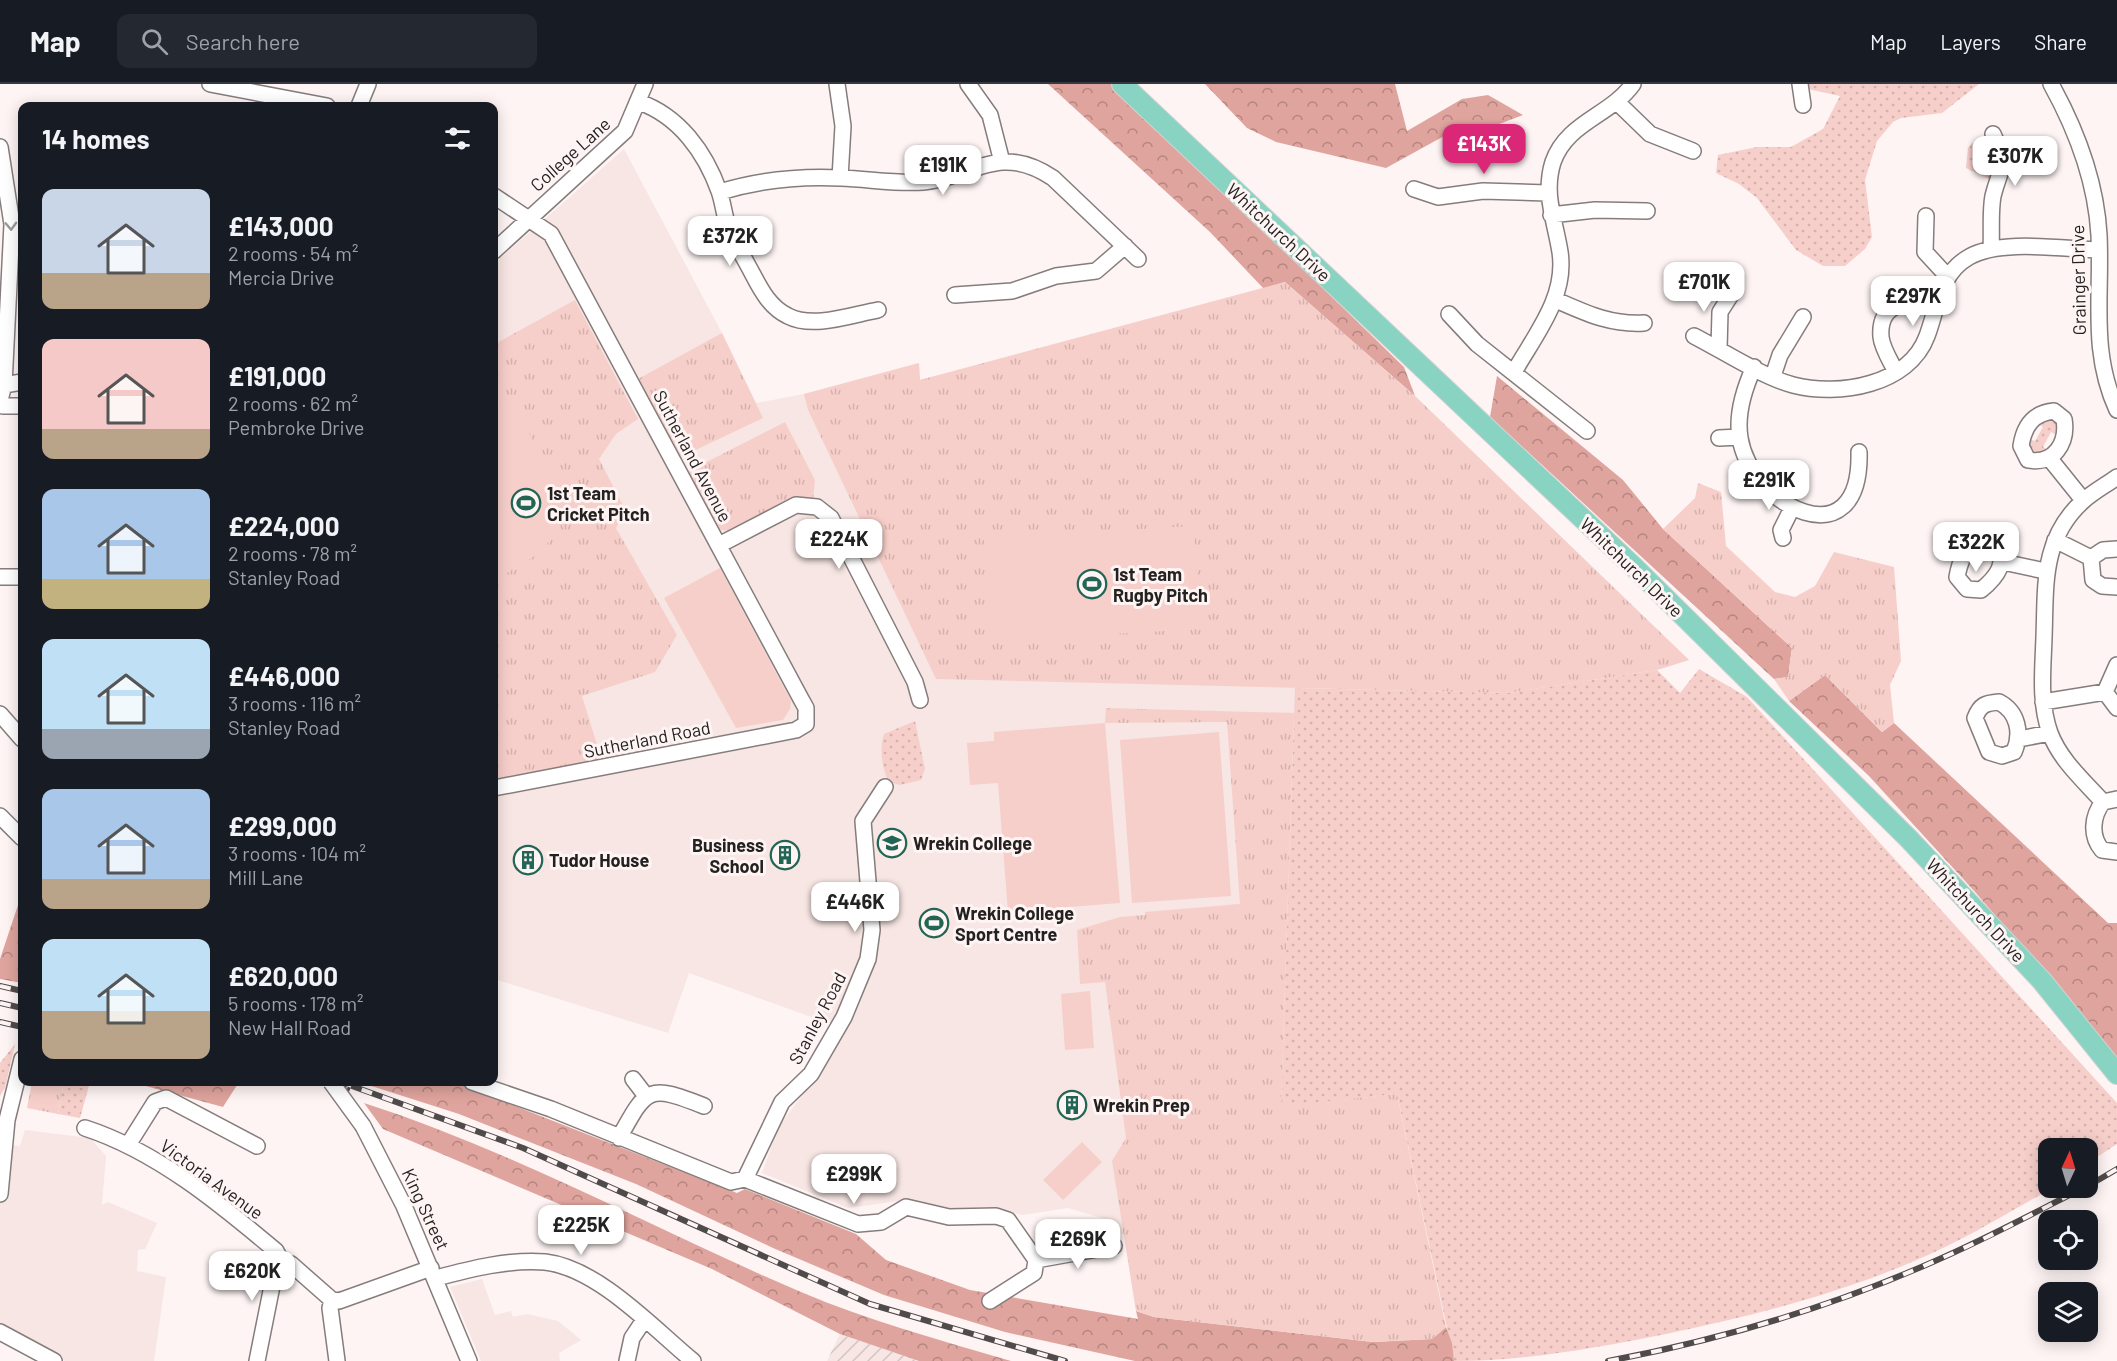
<!DOCTYPE html>
<meta charset="utf-8">
<style>
:root{--surface:#171b24;--page:#242831;--text:#f1f3f6;--muted:#9ea1a6;--line:#363941;--accent:#db2777}
body{margin:0;font-family:Barlow,sans-serif;background:var(--page);color:var(--text);height:100vh;display:flex;flex-direction:column;font-size:22px;white-space:nowrap}
*{box-sizing:border-box;margin:0}
p{font-size:20px;color:var(--muted)}
.icon{flex:none;width:33px;height:33px;fill:none;stroke:currentColor;stroke-width:2;stroke-linecap:round;stroke-linejoin:round}
.map{position:relative;flex:1;overflow:hidden}
.panel{position:absolute;left:18px;top:18px;width:480px;height:984px;display:flex;flex-direction:column;background:var(--surface);border-radius:12px;box-shadow:0 3px 15px #0003}
.panel>*{flex:none}
.needle{width:39px;rotate:4deg}
.fabs{position:absolute;left:2038px;top:1054px;display:grid;gap:12px}
.fabs a{display:grid;place-items:center;width:60px;height:60px;border-radius:12px;background:var(--surface);box-shadow:0 3px 15px #0003;font-size:30px}
.price{position:absolute;translate:-50% -51px;padding:0 14px;border-radius:12px;background:#fff;color:#222;font-size:20px;line-height:39px;filter:drop-shadow(0 2px 3px #0008)}
.price::after{content:'';position:absolute;left:50%;top:36px;width:18px;height:14px;margin-left:-9px;background:inherit;clip-path:polygon(0 0,100% 0,50% 100%)}
.price.current{background:var(--accent);color:#fff}
ul{padding:0;list-style:none}
li{display:flex;align-items:center;gap:18px;height:150px;padding:0 24px}
li span{display:grid;place-items:center;flex:none;width:168px;height:120px;border-radius:12px;color:#555}
li>.icon{margin-inline-start:auto}
span .icon{width:72px;height:72px;fill:#fffc;stroke-width:1}
li b{font-size:26px}
h2{display:flex;justify-content:space-between;align-items:center;height:72px;padding:0 24px;font-size:26px}
header{display:flex;align-items:center;gap:36px;box-sizing:border-box;height:84px;padding:0 30px;background:var(--surface);border-bottom:2px solid var(--line)}
header strong{font-size:28px}
nav{display:flex;gap:33px;margin-inline-start:auto;font-size:21px}
.search{width:420px;height:54px;background:var(--page);display:flex;align-items:center;gap:15px;box-sizing:border-box;padding:0 21px;border-radius:12px;color:var(--muted);font-size:22px}
.map>svg:first-child{display:block}
.built{fill:#f7e6e3}
.industrial{fill:url(#industrial-furrows)}
.grass{fill:url(#grass-dots)}
.forest{fill:url(#forest-crowns)}
.park{fill:url(#park-tufts)}
.pitch{fill:#f7cfca}
.lines{fill:none;stroke-linecap:round;stroke-linejoin:round}
.minor-casing{stroke:#857d7c;stroke-width:18}
.major-casing{stroke:#d3d3d3;stroke-width:22}
.minor{stroke:#fff;stroke-width:15}
.major{stroke:#89d3c2;stroke-width:20}
.rail-casing{stroke:#504b4b;stroke-width:6}
.rail{stroke:#fdf4f3;stroke-width:4;stroke-dasharray:11;stroke-linecap:butt}
.minor-bridge-casing{stroke:#857d7c;stroke-width:18;stroke-linecap:butt}
.minor-bridge{stroke:#fff;stroke-width:15}
.oneway{stroke:#9c9b9b}
.labels{text-anchor:middle;dominant-baseline:central;stroke-width:6;stroke-linejoin:round;paint-order:stroke}
.street-label{font-size:18px;fill:#242121;stroke:#fdf4f3}
.poi-label{font-size:18px;font-weight:bold;fill:#242121;stroke:#fdf4f3;text-anchor:start}
</style>
<header>
<strong>Map</strong>
<div class="search"><svg class="icon" aria-label="search" viewBox="0 0 24 24"><circle cx="10" cy="10" r="6"/><path d="M15 15l6 6"/></svg>Search here</div>
<nav><a>Map</a><a>Layers</a><a>Share</a></nav>
</header>
<div class="map">
<svg width="2117" height="1277" viewBox="0 0 2117 1277">
<defs>
<pattern id="industrial-furrows" width="10" height="10" patternUnits="userSpaceOnUse" patternTransform="scale(1.5)"><rect width="10" height="10" fill="#f7e6e3"/><path d="M-1 1l2-2M0 10L10 0M9 11l2-2" fill="none" stroke="#d4c5c2"/></pattern>
<pattern id="grass-dots" width="8" height="8" patternUnits="userSpaceOnUse" patternTransform="scale(1.5)"><rect width="8" height="8" fill="#f7cfca"/><path d="M2 2h.1M6 6h.1" fill="none" stroke="#d4b1ad" stroke-width="1.8" stroke-linecap="round"/></pattern>
<pattern id="forest-crowns" width="20" height="18" patternUnits="userSpaceOnUse" patternTransform="scale(1.5)"><rect width="20" height="18" fill="#dfa49d"/><path d="M2 6a3 3 0 1 1 6 0M12 15a3 3 0 1 1 6 0" fill="none" stroke="#b58580"/></pattern>
<pattern id="park-tufts" width="24" height="20" patternUnits="userSpaceOnUse" patternTransform="scale(1.5)"><rect width="24" height="20" fill="#f7cfca"/><path d="M3 7l-1-3M5 7V3M7 7l1-3M15 17l-1-3M17 17v-4M19 17l1-3" fill="none" stroke="#d4b1ad"/></pattern>
</defs>
<rect width="100%" height="100%" fill="#fdf4f3"/>
<path class="built" d="M 624,65 L 722,249 L 756,319 L 804,310 L 919,279 L 920,296 L 1285,198 L 1415,312 L 1689,576 L 1657,586 L 1507,609 L 1281,1023 L 1446,1243 L 1432,1255 L 1373,1258 L 1154,1233 L 1136,1227 L 1124,1151 L 1106,1143 L 1105,1135 L 1068,1124 L 1022,1131 L 986,1123 L 944,1125 L 907,1116 L 848,1124 L 762,1089 L 778,1044 L 813,996 L 839,943 L 689,889 L 668,949 L 494,895 L 494,180 Z
M 25,1046 L 90,1054 L 106,1072 L 102,1121 L 108,1118 L 157,1139 L 145,1165 L 138,1166 L 137,1187 L 166,1193 L 154,1277 L 65,1277 L 0,1243 L 0,1060 L 20,1062 Z
M 482,1195 L 495,1231 L 511,1227 L 513,1233 L 527,1230 L 558,1237 L 581,1256 L 559,1269 L 560,1277 L 481,1277 L 450,1203 Z"/>
<path class="industrial" d="M 840,1250 L 919,1277 L 827,1277 Z"/>
<path class="grass" d="M 1807,0 L 1979,0 L 1942,29 L 1901,34 L 1893,38 L 1877,57 L 1865,96 L 1872,153 L 1865,165 L 1845,182 L 1823,182 L 1796,166 L 1757,114 L 1739,100 L 1716,89 L 1718,71 L 1757,63 L 1791,63 L 1823,45 L 1840,12 L 1808,5 Z
M 1988,57 L 1996,62 L 1993,97 L 1966,84 L 1968,64 L 1972,59 L 1980,64 Z
M 2049,333 L 2058,338 L 2058,352 L 2051,348 L 2043,363 L 2049,368 L 2034,371 L 2027,359 L 2029,355 L 2035,357 L 2043,343 L 2038,340 Z
M 1699,585 L 1747,613 L 2117,1019 L 2117,1060 L 2088,1079 L 2088,1065 L 2049,1065 L 2049,1104 L 2052,1104 L 2047,1107 C 2013,1126 1979,1147 1943,1164 C 1855,1206 1761,1230 1666,1250 C 1595,1264 1526,1277 1454,1277 L 1397,1010 L 1281,1023 L 1295,604 L 1507,609 L 1657,586 L 1680,609 Z
M 915,637 L 925,685 L 921,696 L 900,701 L 889,698 C 882,686 879,664 884,650 Z
M 15,960 L 5,1004 L 0,1012 L 0,979 Z
M 64,998 L 90,998 L 80,1034 L 58,1030 Z"/>
<path class="forest" d="M 1048,0 L 1113,0 L 1404,283 L 1415,312 L 1285,198 L 1264,205 L 1210,148 Z
M 1205,0 L 1395,0 L 1407,47 L 1462,15 L 1488,11 L 1523,31 L 1486,45 L 1455,46 L 1386,84 L 1276,58 L 1247,44 Z
M 1497,292 L 1623,396 L 1663,445 L 1792,564 L 1788,593 L 1774,595 L 1490,333 Z
M 1825,591 L 1882,648 L 1894,639 L 2108,839 L 2117,839 L 2117,975 L 1976,809 L 1869,692 L 1789,617 Z
M 22,809 L 22,899 L 0,895 L 0,875 Z
M 131,998 L 239,998 L 223,1023 Z
M 359,998 L 454,998 L 737,1109 L 745,1105 L 856,1150 L 886,1176 L 970,1206 L 1138,1235 L 1136,1227 L 1154,1233 L 1373,1258 L 1432,1255 L 1446,1243 L 1452,1259 L 1454,1277 L 1135,1277 L 1005,1248 L 884,1211 L 773,1164 L 636,1100 L 459,1030 Z
M 364,1019 C 516,1068 655,1146 801,1208 C 869,1237 940,1256 1011,1277 L 919,1277 L 840,1250 L 712,1185 L 383,1045 Z"/>
<path class="park" d="M 1285,198 L 1415,312 L 1689,576 L 1657,586 L 1507,609 L 936,595 L 808,326 L 804,310 L 919,279 L 920,296 Z
M 575,216 L 638,335 L 616,350 L 599,375 L 626,427 L 616,444 L 677,551 L 655,588 L 582,612 L 603,680 L 494,701 L 494,263 L 495,260 Z
M 722,249 L 763,334 L 681,373 L 638,295 Z
M 785,338 L 815,396 L 813,416 L 795,414 L 729,447 L 717,445 L 685,389 Z
M 1698,399 L 1721,408 L 1726,462 L 1775,508 L 1795,513 L 1815,502 L 1834,468 L 1894,483 L 1901,577 L 1890,601 L 1894,639 L 1882,648 L 1825,591 L 1789,617 L 1774,595 L 1788,593 L 1792,564 L 1663,445 L 1695,414 Z
M 1106,624 L 1294,629 L 1281,1022 L 1397,1010 L 1446,1243 L 1432,1255 L 1373,1258 L 1154,1233 L 1136,1227 L 1112,1077 L 1126,1054 L 1105,898 L 1080,900 L 1077,846 L 1120,833 L 1145,831 L 1145,828 L 1240,820 L 1227,638 L 1105,639 Z
M 32,998 L 64,998 L 58,1030 L 27,1024 Z"/>
<path class="pitch" d="M 494,311 L 524,340 L 555,398 L 561,440 L 541,468 L 494,497 Z
M 1194,442 L 1200,545 L 989,557 L 984,454 Z
M 720,484 L 791,617 L 790,625 L 783,636 L 736,644 L 664,514 Z
M 1105,639 L 1120,819 L 1008,828 L 998,699 L 970,701 L 967,659 L 994,657 L 994,648 Z
M 1219,648 L 1231,812 L 1132,819 L 1120,656 Z
M 1090,907 L 1094,964 L 1065,966 L 1061,910 Z
M 1082,1058 L 1102,1078 L 1063,1116 L 1043,1096 Z"/>
<g class="lines">
<g class="minor-casing">
<path id="minor" d="M 210,0 L 327,22
M 837,0 L 843,42 L 840,94
M 968,0 L 990,31 L 1002,78
M 1800,0 L 1803,21
M 2051,0 C 2077,47 2096,97 2099,151 C 2102,213 2090,267 2117,326
M 639,18 C 679,32 705,68 719,107 C 723,118 724,131 728,142 C 734,157 743,172 751,187 C 760,204 769,223 788,232 C 813,245 851,231 878,226
M 1617,18 L 1650,50 L 1693,67
M 359,22 L 368,0
M 0,63 L 12,140 L 4,301 L 0,316
M 1414,105 L 1438,113 L 1483,107 L 1547,109
M 720,108 C 759,96 800,92 841,94 C 869,95 896,100 923,98 C 951,96 975,80 1003,78 C 1022,77 1038,84 1053,94 L 1138,175
M 494,112 L 551,150 L 801,615 L 806,624 L 806,640 L 796,646 L 494,704
M 1551,131 L 1595,126 L 1647,127
M 1926,132 L 1925,168 L 1948,193
M 1991,164 C 1992,147 1990,128 1993,112 C 2001,80 2009,84 1993,50
M 494,167 L 625,47 L 645,0
M 955,211 L 1012,207 L 1056,192 L 1096,187 L 1125,162
M 1556,216 C 1586,229 1610,241 1644,239
M 1449,230 L 1477,260 L 1587,347
M 1694,252 C 1723,267 1763,293 1793,301 C 1839,313 1909,301 1927,252 C 1938,223 1939,190 1969,173 C 2000,155 2063,165 2099,166
M 1719,265 L 1720,228 L 1734,206
M 1754,283 C 1744,305 1736,330 1740,354 C 1751,422 1862,479 1859,368
M 1514,288 C 1535,251 1567,213 1560,168 C 1555,136 1543,110 1553,78 C 1567,38 1610,32 1633,0
M 1896,288 C 1891,278 1882,264 1881,253 C 1878,216 1911,217 1936,222
M 1773,292 L 1780,271 L 1803,233
M 4,301 L 22,298
M 0,317 L 3,322 L 22,322
M 2054,327 L 2064,335 C 2068,359 2054,381 2028,376 L 2021,362 C 2024,342 2033,329 2054,327 Z
M 1719,354 L 1740,353
M 2050,375 L 2083,416
M 1783,454 L 1781,446 L 1792,424
M 1979,455 L 1995,458 C 2009,478 1997,493 1981,506 L 1967,505 L 1957,493 C 1960,476 1965,466 1979,455 Z
M 2055,456 L 2091,474
M 719,461 L 796,421 L 817,423 L 831,434 L 915,598 L 920,616
M 2117,465 L 2103,466 L 2091,474 L 2093,496 L 2102,502 L 2117,503
M 2003,478 L 2045,487
M 0,493 L 22,493
M 2117,581 L 2105,608 L 2117,624
M 1999,618 C 2018,628 2022,649 2014,668 L 2002,672 L 1989,668 L 1975,634 C 1980,621 1985,619 1999,618 Z
M 2043,618 L 2105,608
M 0,630 L 22,655
M 2019,655 L 2050,649
M 2117,715 L 2103,718 C 2092,732 2090,752 2102,766 L 2117,768
M 2103,718 C 2084,697 2060,676 2050,649 C 2039,618 2043,586 2044,553 C 2046,502 2041,455 2083,417 C 2093,408 2106,401 2117,393
M 0,732 L 22,754
M 633,995 L 646,1012
M 472,998 L 551,1025 L 731,1098 L 745,1095 L 782,1018 L 811,990 L 844,933 L 868,875 L 872,846 L 863,737 L 885,703
M 363,1042 L 404,1122 L 469,1277
M 85,1044 C 156,1067 219,1119 276,1167 L 283,1180
M 619,1054 C 647,1003 648,1000 704,1022
M 128,1061 L 155,1018 L 166,1014 L 257,1062
M 745,1095 L 858,1140 L 881,1138 L 906,1123 L 949,1133 L 996,1132 L 1008,1136 L 1036,1176 L 1034,1189 L 990,1217
M 0,1110 L 7,1036 L 22,975
M 1036,1176 L 1114,1162
M 283,1180 L 291,1180 L 332,1216 L 339,1217 L 431,1184
M 436,1194 C 470,1185 509,1175 545,1178 C 598,1184 653,1244 693,1277
M 332,1216 L 330,1224 L 337,1277
M 0,1248 L 54,1277
M 257,1277 L 274,1192 L 283,1180
M 627,1277 L 632,1254 L 644,1236"/>
</g>
<g class="major-casing">
<path id="major" d="M 1122,0 L 1636,485 L 1909,755 L 2042,897 L 2117,990"/>
</g>
<use href="#minor" class="minor"/>
<use href="#major" class="major"/>
<g class="rail-casing">
<path id="rail" d="M 0,902 L 22,907
M 0,919 L 22,924
M 0,938 L 22,943
M 325,998 L 347,1005
M 341,998 L 523,1064 L 870,1220 L 1065,1277
M 2088,1102 L 2117,1085
M 1608,1277 C 1720,1256 1831,1223 1935,1177 C 1986,1155 2034,1129 2083,1104"/>
</g>
<use href="#rail" class="rail"/>
<g class="minor-bridge-casing">
<path id="minor-bridge" d="M 331,998 L 363,1042"/>
</g>
<use href="#minor-bridge" class="minor-bridge"/>
</g>
<defs><path id="oneway-chevron" d="M-2-3.5L2.5 0L-2 3.5" fill="none" stroke-width="1.6" stroke-linecap="round" stroke-linejoin="round" transform="scale(1.5)"/></defs>
<use class="oneway" href="#oneway-chevron" transform="translate(11 142) rotate(88)"/>
<defs>
<g id="stadium-ring" transform="scale(1.5)"><circle r="9.5" fill="#fdf4f3" stroke="#236555" stroke-width="1.5"/><path d="M0-5a6.5 5 0 1 0 0 10a6.5 5 0 1 0 0-10ZM-3.5-1.8h7v3.6h-7Z" fill="#236555"/></g>
<g id="school-ring" transform="scale(1.5)"><circle r="9.5" fill="#fdf4f3" stroke="#236555" stroke-width="1.5"/><path d="M0-5L7-2L0 1L-7-2ZM-4 1L0 2.5L4 1V4Q0 6-4 4Z" fill="#236555"/></g>
<g id="building-ring" transform="scale(1.5)"><circle r="9.5" fill="#fdf4f3" stroke="#236555" stroke-width="1.5"/><path d="M-4-6H4V6H1V3H-1V6H-4ZM-2.5-4.3h1.7v1.8h-1.7ZM.8-4.3h1.7v1.8H.8ZM-2.5-1h1.7V.8h-1.7ZM.8-1h1.7V.8H.8Z" fill="#236555"/></g>
</defs>
<g fill-rule="evenodd">
<use href="#stadium-ring" x="526" y="419"/>
<use href="#stadium-ring" x="1092" y="500"/>
<use href="#school-ring" x="892" y="759"/>
<use href="#building-ring" x="785" y="771"/>
<use href="#building-ring" x="528" y="776"/>
<use href="#stadium-ring" x="934" y="839"/>
<use href="#building-ring" x="1072" y="1021"/>
</g>
<g class="labels">
<g class="street-label">
<text transform="translate(570 70) rotate(-42)">College Lane</text>
<text transform="translate(1279 148) rotate(43)">Whitchurch Drive</text>
<text transform="translate(2078 196) rotate(-91)">Grainger Drive</text>
<text transform="translate(693 372) rotate(62)">Sutherland Avenue</text>
<text transform="translate(1632 483) rotate(44)">Whitchurch Drive</text>
<text transform="translate(647 655) rotate(-11)">Sutherland Road</text>
<text transform="translate(1976 826) rotate(47)">Whitchurch Drive</text>
<text transform="translate(817 934) rotate(-62)">Stanley Road</text>
<text transform="translate(212 1095) rotate(36)">Victoria Avenue</text>
<text transform="translate(426 1125) rotate(65)">King Street</text>
</g>
<g class="poi-label">
<text x="547" y="409">1st Team<tspan x="547" dy="21">Cricket Pitch</tspan></text>
<text x="1113" y="490">1st Team<tspan x="1113" dy="21">Rugby Pitch</tspan></text>
<text x="913" y="759">Wrekin College</text>
<text x="764" y="761" text-anchor="end">Business<tspan x="764" dy="21">School</tspan></text>
<text x="549" y="776">Tudor House</text>
<text x="955" y="829">Wrekin College<tspan x="955" dy="21">Sport Centre</tspan></text>
<text x="1093" y="1021">Wrekin Prep</text>
</g>
</g>
</svg>
<div class="fabs">
<a><svg class="needle" viewBox="-14 -14 28 28"><path d="M0-13l5 13h-10z" fill="#e53935"/><path d="M0 13l5-13h-10z" fill="#9ea1a6"/></svg></a>
<a><svg class="icon" aria-label="locate" viewBox="0 0 24 24"><circle cx="12" cy="12" r="6"/><path d="M12 2v4M12 18v4M2 12h4M18 12h4"/></svg></a>
<a><svg class="icon" aria-label="layers" viewBox="0 0 24 24"><path d="M12 4l9 5-9 5-9-5zM3 14l9 5 9-5"/></svg></a>
</div>
<b class="price current" style="left:1484px;top:91px">£143K</b>
<b class="price" style="left:2015px;top:103px">£307K</b>
<b class="price" style="left:943px;top:112px">£191K</b>
<b class="price" style="left:730px;top:183px">£372K</b>
<b class="price" style="left:1704px;top:229px">£701K</b>
<b class="price" style="left:1913px;top:243px">£297K</b>
<b class="price" style="left:1769px;top:427px">£291K</b>
<b class="price" style="left:839px;top:486px">£224K</b>
<b class="price" style="left:1976px;top:489px">£322K</b>
<b class="price" style="left:855px;top:849px">£446K</b>
<b class="price" style="left:854px;top:1121px">£299K</b>
<b class="price" style="left:581px;top:1172px">£225K</b>
<b class="price" style="left:1078px;top:1186px">£269K</b>
<b class="price" style="left:252px;top:1218px">£620K</b>
<section class="panel">
<h2>14 homes<svg class="icon" aria-label="filters" viewBox="0 0 24 24"><path d="M4 7h16M4 17h16"/><circle cx="9" cy="7" r="2"/><circle cx="15" cy="17" r="2"/></svg></h2>
<ul>
<li><span style="background:linear-gradient(#c9d6e8 70%,#b9a48a 0)"><svg class="icon" aria-label="home" viewBox="0 0 24 24"><path d="M3 11l9-7 9 7M6 9v11h12V9"/></svg></span><div><b>£143,000</b><p>2 rooms · 54 m²</p><p>Mercia Drive</p></div></li>
<li><span style="background:linear-gradient(#f6c9c9 75%,#b9a48a 0)"><svg class="icon" aria-label="home" viewBox="0 0 24 24"><path d="M3 11l9-7 9 7M6 9v11h12V9"/></svg></span><div><b>£191,000</b><p>2 rooms · 62 m²</p><p>Pembroke Drive</p></div></li>
<li><span style="background:linear-gradient(#a9c7e8 75%,#c2b280 0)"><svg class="icon" aria-label="home" viewBox="0 0 24 24"><path d="M3 11l9-7 9 7M6 9v11h12V9"/></svg></span><div><b>£224,000</b><p>2 rooms · 78 m²</p><p>Stanley Road</p></div></li>
<li><span style="background:linear-gradient(#bfe0f5 75%,#9aa5b1 0)"><svg class="icon" aria-label="home" viewBox="0 0 24 24"><path d="M3 11l9-7 9 7M6 9v11h12V9"/></svg></span><div><b>£446,000</b><p>3 rooms · 116 m²</p><p>Stanley Road</p></div></li>
<li><span style="background:linear-gradient(#a9c7e8 75%,#b9a48a 0)"><svg class="icon" aria-label="home" viewBox="0 0 24 24"><path d="M3 11l9-7 9 7M6 9v11h12V9"/></svg></span><div><b>£299,000</b><p>3 rooms · 104 m²</p><p>Mill Lane</p></div></li>
<li><span style="background:linear-gradient(#bfe0f5 60%,#b9a48a 0)"><svg class="icon" aria-label="home" viewBox="0 0 24 24"><path d="M3 11l9-7 9 7M6 9v11h12V9"/></svg></span><div><b>£620,000</b><p>5 rooms · 178 m²</p><p>New Hall Road</p></div></li>
</ul>
</section>
</div>
